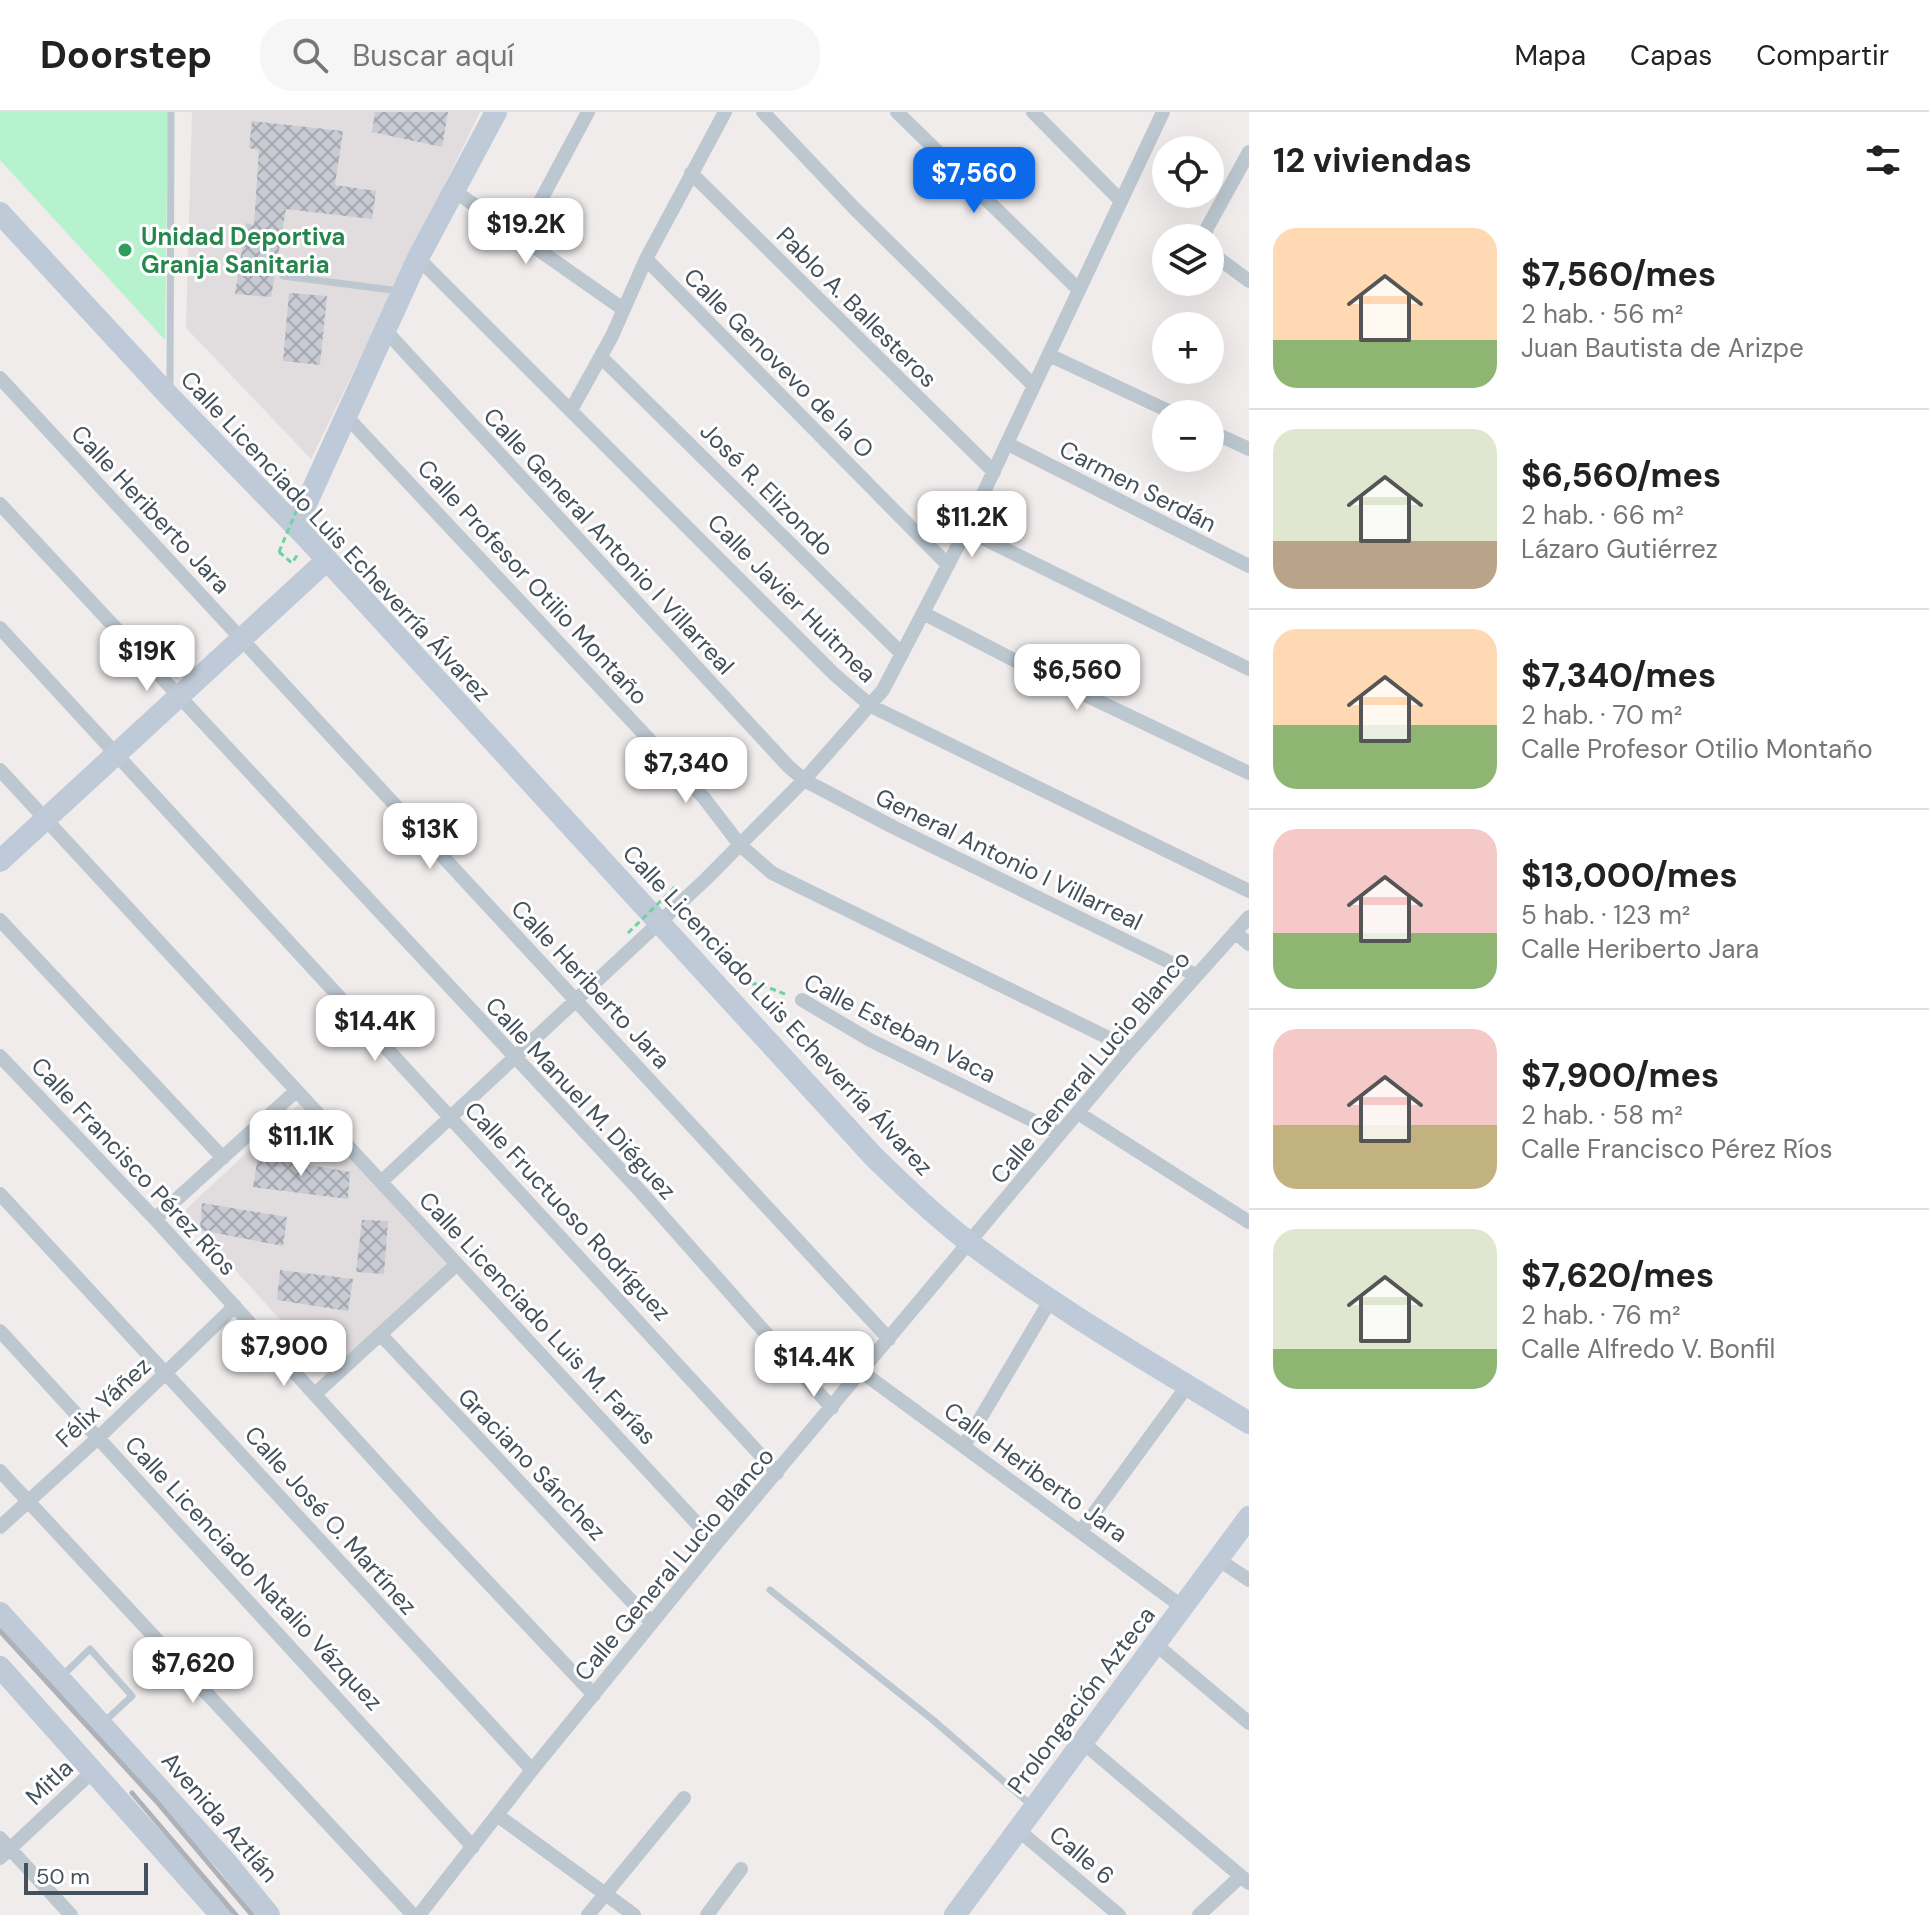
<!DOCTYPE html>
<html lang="es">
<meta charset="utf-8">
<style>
:root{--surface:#fff;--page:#f6f6f6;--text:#222;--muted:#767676;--line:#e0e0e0;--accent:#0c6aea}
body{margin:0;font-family:"DM Sans",sans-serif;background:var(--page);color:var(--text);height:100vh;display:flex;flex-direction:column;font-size:30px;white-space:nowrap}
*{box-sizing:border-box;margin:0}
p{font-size:26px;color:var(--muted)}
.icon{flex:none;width:44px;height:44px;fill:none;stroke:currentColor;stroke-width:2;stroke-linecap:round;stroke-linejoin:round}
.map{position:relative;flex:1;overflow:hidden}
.side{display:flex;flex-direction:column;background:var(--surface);width:680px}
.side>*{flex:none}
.tools{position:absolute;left:1152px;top:24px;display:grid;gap:16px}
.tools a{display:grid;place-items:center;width:72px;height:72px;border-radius:50%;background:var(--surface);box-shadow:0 8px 32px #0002;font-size:40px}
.scale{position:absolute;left:24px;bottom:20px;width:124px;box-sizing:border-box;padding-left:8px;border:4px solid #44505b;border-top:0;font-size:22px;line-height:28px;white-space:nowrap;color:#44505b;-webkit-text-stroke:6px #fff;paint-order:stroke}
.price{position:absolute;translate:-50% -68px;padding:0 18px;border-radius:16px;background:#fff;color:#222;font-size:26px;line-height:52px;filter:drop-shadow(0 2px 4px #0008)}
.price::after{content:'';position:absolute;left:50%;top:48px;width:24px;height:18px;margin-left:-12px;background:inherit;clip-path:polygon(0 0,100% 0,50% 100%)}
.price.selected{background:var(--accent);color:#fff}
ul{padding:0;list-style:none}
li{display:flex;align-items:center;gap:24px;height:200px;padding:0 24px}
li+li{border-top:2px solid var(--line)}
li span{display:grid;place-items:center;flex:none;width:224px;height:160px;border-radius:24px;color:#555}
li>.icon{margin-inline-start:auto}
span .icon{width:96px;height:96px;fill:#fffc;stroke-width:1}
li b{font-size:34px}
h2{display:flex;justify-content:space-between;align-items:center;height:96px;padding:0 24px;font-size:34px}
header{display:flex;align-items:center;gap:48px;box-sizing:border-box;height:112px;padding:0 40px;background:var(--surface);border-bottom:2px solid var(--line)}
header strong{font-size:38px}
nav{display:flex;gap:44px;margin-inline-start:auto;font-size:28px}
.search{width:560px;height:72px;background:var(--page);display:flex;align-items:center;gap:20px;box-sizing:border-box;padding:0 28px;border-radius:32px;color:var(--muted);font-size:30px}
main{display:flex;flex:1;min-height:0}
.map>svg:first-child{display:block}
.education{fill:#e1ddde}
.pitch{fill:#b7f2ce}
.building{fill:url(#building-cross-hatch)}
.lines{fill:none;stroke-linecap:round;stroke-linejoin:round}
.path{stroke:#6dd2a1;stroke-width:3;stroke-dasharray:6 4;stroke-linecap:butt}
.lane{stroke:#bcc7d0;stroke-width:7}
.street{stroke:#bcc7d0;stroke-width:14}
.secondary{stroke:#becad8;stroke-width:22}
.rail{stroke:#aeb2b8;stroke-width:5}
.path-bridge{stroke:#6dd2a1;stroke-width:3;stroke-dasharray:6 4;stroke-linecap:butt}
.leisure-dot{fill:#2e9e5b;stroke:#fff;stroke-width:3}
.labels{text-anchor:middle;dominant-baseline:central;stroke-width:6;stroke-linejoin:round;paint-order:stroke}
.leisure-label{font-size:24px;font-weight:bold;fill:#27864d;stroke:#fff;text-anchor:start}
.street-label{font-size:24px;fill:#44505b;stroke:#fff}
</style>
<header>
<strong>Doorstep</strong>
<div class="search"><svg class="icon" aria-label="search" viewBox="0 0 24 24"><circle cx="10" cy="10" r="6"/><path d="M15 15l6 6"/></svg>Buscar aquí</div>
<nav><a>Mapa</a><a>Capas</a><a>Compartir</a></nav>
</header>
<main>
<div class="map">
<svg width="1249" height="1803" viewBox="0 0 1249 1803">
<defs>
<pattern id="building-cross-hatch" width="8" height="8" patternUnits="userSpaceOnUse" patternTransform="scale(2)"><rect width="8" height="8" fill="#c8cbd3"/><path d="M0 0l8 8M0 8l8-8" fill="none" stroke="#a4a7ae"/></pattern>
</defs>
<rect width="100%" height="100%" fill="#f0ecec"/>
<path class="education" d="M 192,0 L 480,0 L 311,347 L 186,216 Z
M 299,992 L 449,1150 L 328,1261 L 183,1100 Z"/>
<path class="pitch" d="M 0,0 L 168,0 L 165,228 L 0,48 Z"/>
<path class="building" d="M 375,0 L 448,0 L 442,35 L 372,20 Z
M 252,9 L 343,19 L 335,73 L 376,79 L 372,107 L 286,97 L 271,185 L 235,182 L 246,111 L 254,113 L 259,38 L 249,36 Z
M 289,181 L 327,184 L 320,253 L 283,249 Z
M 258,1044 L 350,1060 L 348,1087 L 253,1075 Z
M 202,1091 L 287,1105 L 283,1134 L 200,1118 Z
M 362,1108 L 388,1109 L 384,1162 L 356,1160 Z
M 280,1158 L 353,1167 L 348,1199 L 277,1188 Z"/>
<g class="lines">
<path class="path" d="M 279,440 L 292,451 L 298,442
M 741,870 L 762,873 L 787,883"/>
<path class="lane" d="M 283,164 L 400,179
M 170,278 L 171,0
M 770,1478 L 933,1608 L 1031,1693
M 62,1564 L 90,1537 L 132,1584 L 104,1610"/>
<path class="street" d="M 763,0 L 854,96 L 1034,274
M 897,0 L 1079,178
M 1033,0 L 1121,89
M 691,61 L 994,360
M 453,78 L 623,197
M 1205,126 L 1207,116 L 1249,40
M 520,127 L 588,0
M 1210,140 L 1249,169
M 418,146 L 834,562 L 871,594 L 1249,779
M 646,147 L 948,453
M 384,217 L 788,654 L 804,668 L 895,716 L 1196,863
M 1049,243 L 1175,302
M 601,245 L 902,542
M 0,266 L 889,1227
M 571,298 L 612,224 L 646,147 L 725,0
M 346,304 L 704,686 L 740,733 L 772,761 L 1131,937
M 1210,319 L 1249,337
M 1008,332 L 1249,454
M 0,392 L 641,1080 L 832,1296
M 966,418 L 1249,557
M 923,501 L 1035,559 L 1249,661
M 0,516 L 777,1361
M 0,658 L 716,1432
M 0,808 L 223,1046
M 1235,820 L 1249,832
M 802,888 L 870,928 L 1060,1022
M 0,944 L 155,1107 L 428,1407 L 594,1583
M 1078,1001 L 1249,1110
M 382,1069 L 707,766 L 804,668 L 883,578 L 966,418 L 1163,0
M 0,1082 L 532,1658
M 155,1107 L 296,979
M 0,1219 L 473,1735
M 381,1223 L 652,1511
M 862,1260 L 1184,1496
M 315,1282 L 457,1152
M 964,1334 L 1051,1187
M 0,1359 L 413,1803
M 0,1415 L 99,1325 L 235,1194
M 1081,1419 L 1188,1273
M 1219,1448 L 1249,1468
M 1154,1531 L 1249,1611
M 1081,1629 L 1249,1771
M 497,1703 L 634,1803
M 1017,1717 L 1119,1803
M 0,1726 L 71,1803
M 0,1746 L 93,1659
M 419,1803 L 532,1658 L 716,1432 L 1131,937 L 1249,805
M 588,1803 L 684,1686
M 707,1803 L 741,1757
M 1199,1803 L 1241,1764"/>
<path class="secondary" d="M 0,101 L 170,285 L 308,427 L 874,1045 C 905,1075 936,1105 970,1131 C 1058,1198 1155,1253 1249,1311
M 296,414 L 418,146 L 496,0
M 0,749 L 327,448
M 0,1501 L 226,1750 L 269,1803
M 0,1555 L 221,1803
M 955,1803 L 1249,1405"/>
<path class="rail" d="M 0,1519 L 157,1690 L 252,1803
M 132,1681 L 236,1803"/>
<path class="path-bridge" d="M 279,440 L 303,383
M 628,821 L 676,774"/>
</g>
<circle class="leisure-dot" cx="125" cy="138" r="8"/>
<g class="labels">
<g class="leisure-label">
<text x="141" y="124">Unidad Deportiva<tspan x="141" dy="28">Granja Sanitaria</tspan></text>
</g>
<g class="street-label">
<text transform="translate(857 195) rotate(45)">Pablo A. Ballesteros</text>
<text transform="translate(779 251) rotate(45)">Calle Genovevo de la O</text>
<text transform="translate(1138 374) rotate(27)">Carmen Serdán</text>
<text transform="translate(767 377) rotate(45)">José R. Elizondo</text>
<text transform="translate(151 397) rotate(47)">Calle Heriberto Jara</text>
<text transform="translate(336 424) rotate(47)">Calle Licenciado Luis Echeverría Álvarez</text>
<text transform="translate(609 429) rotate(47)">Calle General Antonio I Villarreal</text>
<text transform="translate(533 470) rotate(47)">Calle Profesor Otilio Montaño</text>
<text transform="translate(792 486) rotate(45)">Calle Javier Huitmea</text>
<text transform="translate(1009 747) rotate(26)">General Antonio I Villarreal</text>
<text transform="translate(591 872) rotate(47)">Calle Heriberto Jara</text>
<text transform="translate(778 898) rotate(47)">Calle Licenciado Luis Echeverría Álvarez</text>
<text transform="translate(900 916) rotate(27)">Calle Esteban Vaca</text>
<text transform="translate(1090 955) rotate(-50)">Calle General Lucio Blanco</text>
<text transform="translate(581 986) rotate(47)">Calle Manuel M. Diéguez</text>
<text transform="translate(134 1054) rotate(47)">Calle Francisco Pérez Ríos</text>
<text transform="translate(568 1099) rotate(47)">Calle Fructuoso Rodríguez</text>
<text transform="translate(538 1206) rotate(47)">Calle Licenciado Luis M. Farías</text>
<text transform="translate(103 1290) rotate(-43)">Félix Yáñez</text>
<text transform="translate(532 1352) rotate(46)">Graciano Sánchez</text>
<text transform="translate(1036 1360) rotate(36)">Calle Heriberto Jara</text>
<text transform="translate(331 1408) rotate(48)">Calle José O. Martínez</text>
<text transform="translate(674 1452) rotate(-50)">Calle General Lucio Blanco</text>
<text transform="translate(254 1461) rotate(47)">Calle Licenciado Natalio Vázquez</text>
<text transform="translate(1081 1588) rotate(-53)">Prolongación Azteca</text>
<text transform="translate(49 1670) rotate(-43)">Mitla</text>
<text transform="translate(220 1705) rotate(49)">Avenida Aztlán</text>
<text transform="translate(1082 1743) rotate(40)">Calle 6</text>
</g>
</g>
</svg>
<div class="tools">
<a><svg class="icon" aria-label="locate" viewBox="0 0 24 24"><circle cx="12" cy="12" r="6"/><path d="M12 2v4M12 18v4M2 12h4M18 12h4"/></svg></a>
<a><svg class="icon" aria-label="layers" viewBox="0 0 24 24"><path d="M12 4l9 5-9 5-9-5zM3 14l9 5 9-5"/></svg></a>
<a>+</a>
<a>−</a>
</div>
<div class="scale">50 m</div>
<b class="price selected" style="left:974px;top:103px">$7,560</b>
<b class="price" style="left:526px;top:154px">$19.2K</b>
<b class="price" style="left:972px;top:447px">$11.2K</b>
<b class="price" style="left:147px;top:581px">$19K</b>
<b class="price" style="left:1077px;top:600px">$6,560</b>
<b class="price" style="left:686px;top:693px">$7,340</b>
<b class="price" style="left:430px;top:759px">$13K</b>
<b class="price" style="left:375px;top:951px">$14.4K</b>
<b class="price" style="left:301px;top:1066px">$11.1K</b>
<b class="price" style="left:284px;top:1276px">$7,900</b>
<b class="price" style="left:814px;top:1287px">$14.4K</b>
<b class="price" style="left:193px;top:1593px">$7,620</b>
</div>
<section class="side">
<h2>12 viviendas<svg class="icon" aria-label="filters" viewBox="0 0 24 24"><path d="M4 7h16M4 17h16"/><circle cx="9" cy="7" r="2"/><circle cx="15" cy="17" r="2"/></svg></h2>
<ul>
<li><span style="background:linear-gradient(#ffd9b3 70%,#8fb573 0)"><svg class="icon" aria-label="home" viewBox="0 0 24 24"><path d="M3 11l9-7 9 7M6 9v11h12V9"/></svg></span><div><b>$7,560/mes</b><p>2 hab. · 56 m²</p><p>Juan Bautista de Arizpe</p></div></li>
<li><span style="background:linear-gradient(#dfe7d0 70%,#b9a48a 0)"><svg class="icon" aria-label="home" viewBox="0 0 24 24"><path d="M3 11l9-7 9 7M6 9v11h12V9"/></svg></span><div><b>$6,560/mes</b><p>2 hab. · 66 m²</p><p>Lázaro Gutiérrez</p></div></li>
<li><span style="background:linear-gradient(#ffd9b3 60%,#8fb573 0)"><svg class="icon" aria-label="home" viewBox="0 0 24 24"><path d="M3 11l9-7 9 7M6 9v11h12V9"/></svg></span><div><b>$7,340/mes</b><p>2 hab. · 70 m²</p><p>Calle Profesor Otilio Montaño</p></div></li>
<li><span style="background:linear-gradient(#f6c9c9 65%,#8fb573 0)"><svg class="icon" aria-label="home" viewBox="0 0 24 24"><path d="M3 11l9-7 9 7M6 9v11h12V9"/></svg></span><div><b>$13,000/mes</b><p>5 hab. · 123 m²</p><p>Calle Heriberto Jara</p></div></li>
<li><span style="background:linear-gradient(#f6c9c9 60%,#c2b280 0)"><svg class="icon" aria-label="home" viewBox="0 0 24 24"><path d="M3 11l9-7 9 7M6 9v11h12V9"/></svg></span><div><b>$7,900/mes</b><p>2 hab. · 58 m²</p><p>Calle Francisco Pérez Ríos</p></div></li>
<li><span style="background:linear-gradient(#dfe7d0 75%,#8fb573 0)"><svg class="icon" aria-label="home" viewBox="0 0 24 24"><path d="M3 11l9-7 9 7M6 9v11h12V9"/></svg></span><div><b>$7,620/mes</b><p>2 hab. · 76 m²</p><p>Calle Alfredo V. Bonfil</p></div></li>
</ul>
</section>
</main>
